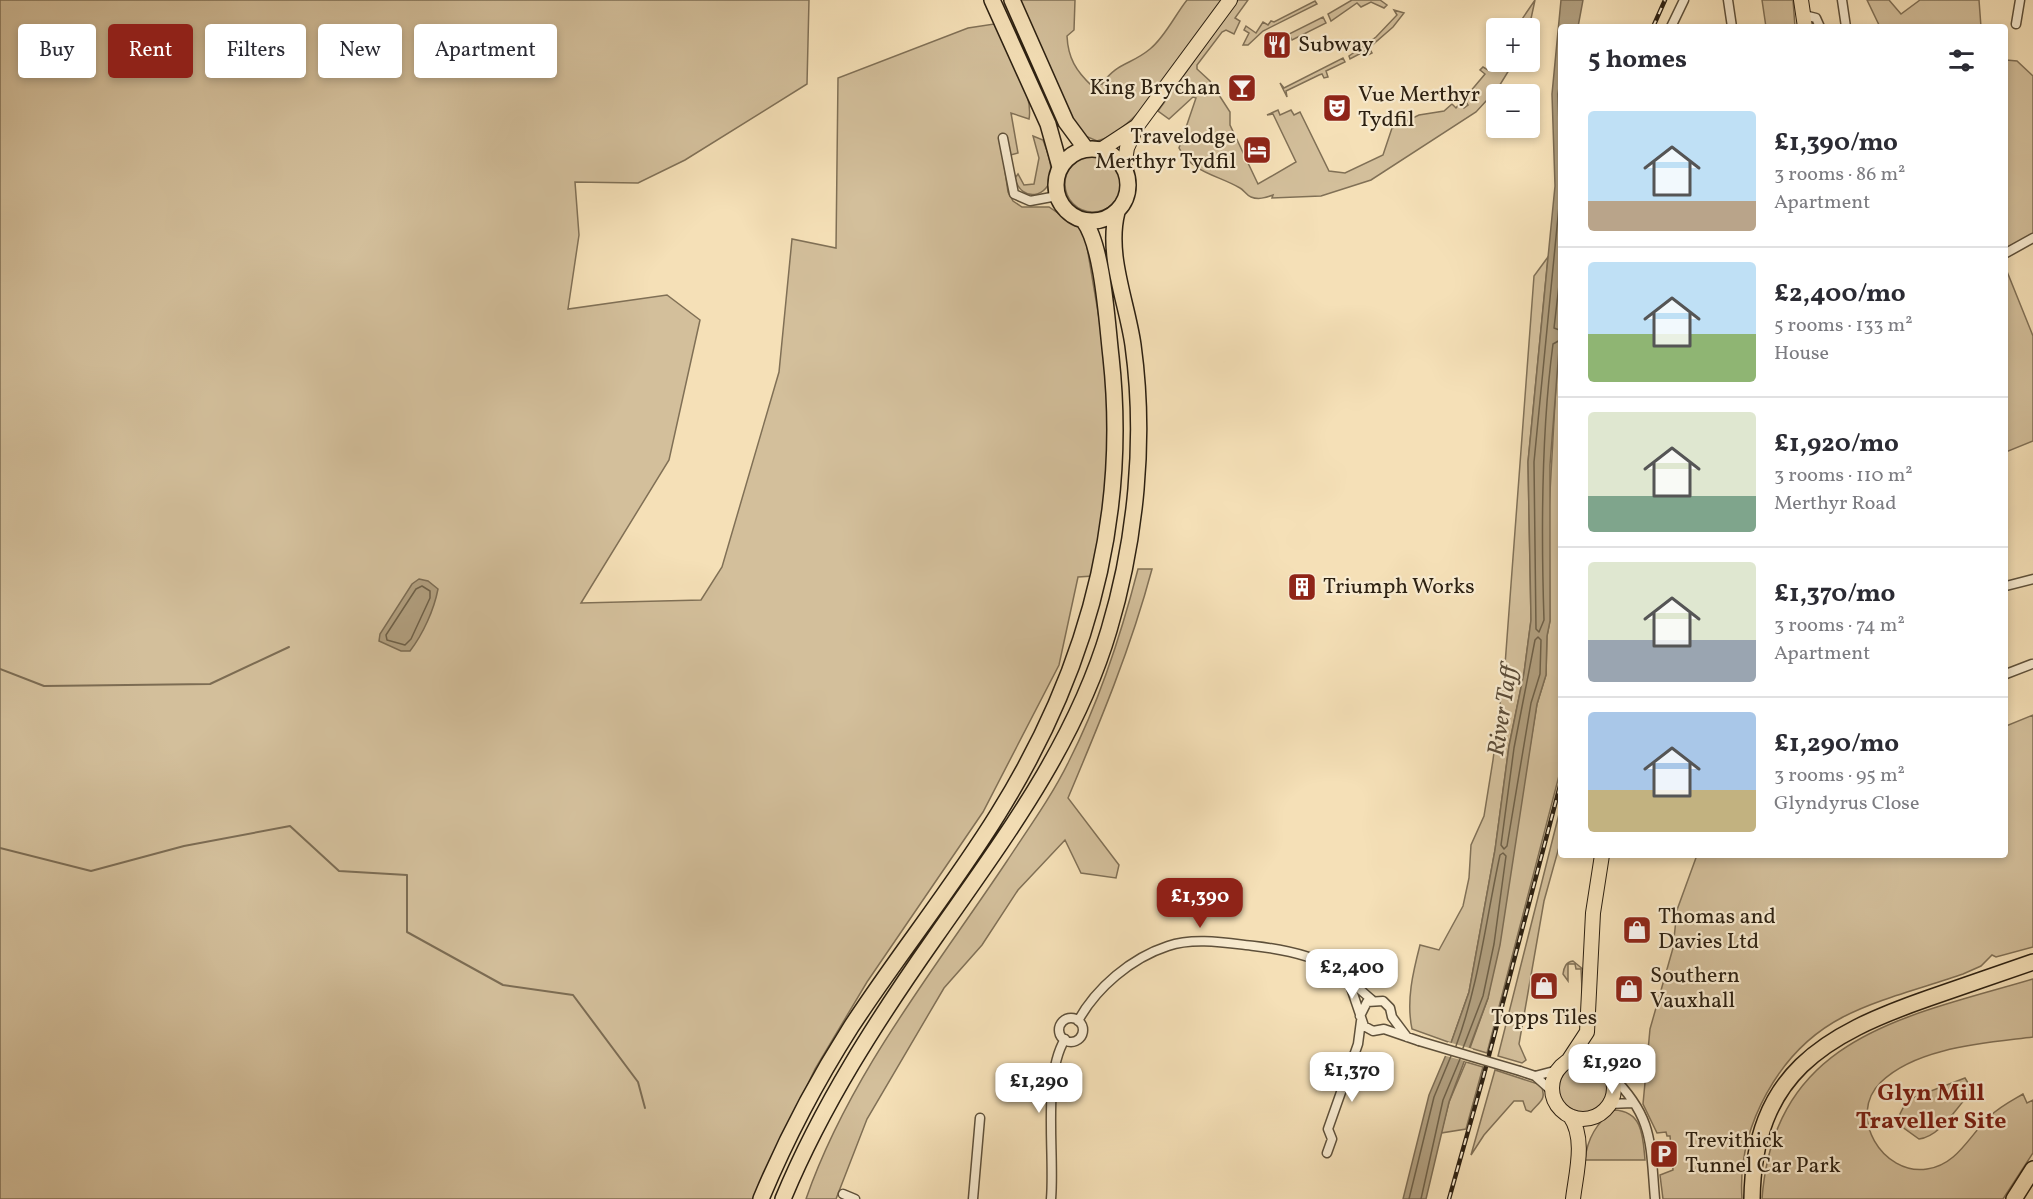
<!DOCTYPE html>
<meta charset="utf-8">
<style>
:root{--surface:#fff;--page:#f7f7f7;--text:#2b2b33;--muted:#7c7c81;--line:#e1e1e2;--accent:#8f2418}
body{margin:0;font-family:Vollkorn,serif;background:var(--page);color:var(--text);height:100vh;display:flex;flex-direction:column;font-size:22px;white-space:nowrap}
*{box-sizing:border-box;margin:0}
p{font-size:20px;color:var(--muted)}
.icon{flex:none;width:33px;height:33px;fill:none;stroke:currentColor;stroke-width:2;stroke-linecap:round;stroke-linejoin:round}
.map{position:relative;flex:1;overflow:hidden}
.drawer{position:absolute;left:1558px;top:24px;width:450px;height:834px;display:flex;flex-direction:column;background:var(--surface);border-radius:6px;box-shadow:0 3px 9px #0003}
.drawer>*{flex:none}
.top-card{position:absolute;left:18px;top:24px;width:570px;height:54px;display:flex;gap:12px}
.fabs{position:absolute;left:1486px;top:18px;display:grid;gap:12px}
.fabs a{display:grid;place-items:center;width:54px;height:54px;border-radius:6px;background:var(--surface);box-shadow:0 3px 9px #0003;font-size:30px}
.price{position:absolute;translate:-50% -51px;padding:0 14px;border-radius:12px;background:#fff;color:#222;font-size:20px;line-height:39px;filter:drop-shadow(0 2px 3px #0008)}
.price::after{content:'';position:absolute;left:50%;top:36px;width:18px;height:14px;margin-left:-9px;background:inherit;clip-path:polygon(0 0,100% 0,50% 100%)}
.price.selected{background:var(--accent);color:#fff}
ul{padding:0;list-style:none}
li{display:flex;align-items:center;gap:18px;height:150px;padding:0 30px}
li+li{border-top:2px solid var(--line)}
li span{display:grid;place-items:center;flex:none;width:168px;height:120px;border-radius:6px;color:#555}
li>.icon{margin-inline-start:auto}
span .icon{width:72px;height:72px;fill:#fffc;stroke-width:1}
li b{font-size:26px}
h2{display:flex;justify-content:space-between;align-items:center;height:72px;padding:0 30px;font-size:26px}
.tag{padding:0 21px;border-radius:6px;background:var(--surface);box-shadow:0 3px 9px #0003;font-size:21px;line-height:54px}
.tag.selected{background:var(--accent);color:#fff}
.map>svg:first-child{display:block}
.green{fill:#d3bf9b;stroke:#807056;stroke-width:1.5}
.water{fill:#b19f7f;stroke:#7c6c53;stroke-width:1.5}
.pier{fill:#f5e0b7}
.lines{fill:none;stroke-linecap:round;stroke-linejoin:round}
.shore{stroke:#6e6048;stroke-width:1.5}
.stream{stroke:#7c6c53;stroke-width:2}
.street-casing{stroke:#5e503a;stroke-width:11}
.primary-casing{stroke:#2c2011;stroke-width:16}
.highway-casing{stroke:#2c2011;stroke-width:18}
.street{stroke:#f8ebd0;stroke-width:8}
.primary{stroke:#f5e0b7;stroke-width:14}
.highway{stroke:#f5e0b7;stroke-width:15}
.rail-casing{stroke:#2c2011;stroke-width:4.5}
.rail{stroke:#f8ebd0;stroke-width:2;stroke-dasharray:7;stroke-linecap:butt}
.street-bridge-casing{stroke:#5e503a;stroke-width:11;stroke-linecap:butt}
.street-bridge{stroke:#f8ebd0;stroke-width:8}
.labels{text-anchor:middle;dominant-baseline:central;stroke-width:4.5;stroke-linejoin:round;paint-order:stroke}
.poi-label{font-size:22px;fill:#2c2011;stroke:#f8ebd0;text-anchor:start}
.water-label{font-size:24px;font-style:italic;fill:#5b4c38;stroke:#f8ebd0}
.neighbourhood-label{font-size:24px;font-weight:bold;fill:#7a1f14;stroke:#f8ebd0}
</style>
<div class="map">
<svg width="2033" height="1199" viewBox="0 0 2033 1199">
<rect width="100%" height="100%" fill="#f5e0b7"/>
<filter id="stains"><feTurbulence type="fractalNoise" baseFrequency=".00333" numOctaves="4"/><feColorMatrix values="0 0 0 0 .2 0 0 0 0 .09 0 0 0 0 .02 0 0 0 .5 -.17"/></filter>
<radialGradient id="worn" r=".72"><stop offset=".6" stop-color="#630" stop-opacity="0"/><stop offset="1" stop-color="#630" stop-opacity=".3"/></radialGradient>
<path class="green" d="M 0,0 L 809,0 L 807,84 L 685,160 L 638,183 L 575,182 L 579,235 L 568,309 L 667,295 L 700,320 L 669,460 L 581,603 L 701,600 L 722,567 L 779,372 L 792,239 L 836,248 L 838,78 L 968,28 L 994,24 C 1007,48 1034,93 1029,119 L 1011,113 L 1018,153 L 1003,157 L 1008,192 L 1013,201 L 1022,207 L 1049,207 L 1080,228 L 1085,235 L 1104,348 L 1109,407 L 1108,481 L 1093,576 L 1078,577 L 1059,665 L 983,812 L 867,982 L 815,1069 L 753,1199 L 0,1199 Z
M 1019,0 L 1075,0 L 1074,30 L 1067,36 C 1068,58 1076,71 1092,86 L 1102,84 C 1117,62 1131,65 1150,49 C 1165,37 1175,15 1187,0 L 1223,0 C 1196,37 1140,131 1097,141 L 1083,135 L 1069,113 Z
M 1238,0 L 1248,0 L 1235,18 L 1240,21 L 1234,34 L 1226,30 L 1222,32 L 1197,65 L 1197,69 L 1210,81 L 1230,112 L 1230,125 L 1258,184 L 1296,162 L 1273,114 L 1267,115 L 1278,110 L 1280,115 L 1291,110 L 1294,115 L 1300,112 L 1329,171 L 1345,173 L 1383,155 L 1392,128 L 1419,115 L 1444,111 L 1452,104 L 1456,108 L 1460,103 L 1464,108 L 1468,105 L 1464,99 L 1485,74 L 1480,70 L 1483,67 L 1488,70 L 1497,57 L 1497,62 L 1514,62 L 1498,88 L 1476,112 L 1371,180 L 1321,196 L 1272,198 L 1273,195 C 1266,198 1258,200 1251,197 C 1246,195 1244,190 1240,188 C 1218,175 1192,173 1179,148 L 1196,98 L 1193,97 L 1169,119 L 1158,111 Z
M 1352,0 L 1380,0 L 1387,5 L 1384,8 L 1371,2 L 1361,7 L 1357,3 L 1331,21 L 1328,14 Z
M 1535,0 L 1529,28 L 1516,28 Z
M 1762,0 L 1793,0 L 1795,27 L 1766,27 Z
M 1867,0 L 1889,0 L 1901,14 L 1920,0 L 1979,0 L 1981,27 L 1880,27 Z
M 1315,1 L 1317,4 L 1263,31 L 1248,45 L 1243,45 L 1249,33 L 1244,30 L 1246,26 L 1256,33 L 1263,22 L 1268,25 L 1271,21 L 1274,22 Z
M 1394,10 L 1404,13 L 1393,27 L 1369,48 L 1372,53 L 1368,55 L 1365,51 L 1350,59 L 1349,56 L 1376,37 L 1397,15 Z
M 1323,17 L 1326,23 L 1292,40 L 1289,34 Z
M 1343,58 L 1345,62 L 1326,71 L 1328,77 L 1324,78 L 1322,74 L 1319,75 L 1286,91 L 1287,97 L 1280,83 L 1284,88 Z
M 2006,60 L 2017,61 L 2033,76 L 2033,234 L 2006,248 Z
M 1033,136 L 1043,140 C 1047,150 1052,163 1051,174 C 1050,198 1021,203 1015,178 L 1018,174 L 1024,185 L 1034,184 L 1039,158 Z
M1065 184a28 28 0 1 1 56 0a28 28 0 1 1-56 0Z
M 1548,257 L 1528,462 L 1531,620 L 1524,673 L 1509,746 L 1495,850 L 1469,992 L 1451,1043 L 1412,1029 C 1406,1001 1413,972 1420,945 L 1439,950 L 1463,906 L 1469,878 L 1471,845 L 1484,816 L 1493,760 L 1505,665 L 1534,276 Z
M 2006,269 L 2033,336 L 2033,441 L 2006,452 Z
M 1557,366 L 1562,369 L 1561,768 L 1487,1053 L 1470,1048 L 1488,998 L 1537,704 L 1546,675 L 1547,636 L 1550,621 L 1549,510 Z
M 1138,569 L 1152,569 C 1131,648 1100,722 1068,798 L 1119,865 L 1116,878 L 1081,873 L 1065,840 L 1018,890 L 982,945 L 944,988 L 867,1119 L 836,1199 L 806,1199 C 849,1075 935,969 1007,861 C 1028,829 1052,796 1069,761 C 1100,700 1121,635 1138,569 Z
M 2033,715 L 2033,947 L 1996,957 L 1992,955 L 1981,966 L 1963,974 C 1926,987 1877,999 1843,1017 C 1779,1050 1737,1127 1742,1199 L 1663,1199 L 1660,1175 L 1673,1170 L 1670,1136 L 1667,1136 L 1666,1132 L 1657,1133 L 1643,1104 L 1650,1029 L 1673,948 L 1677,910 L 1697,855 L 2006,855 L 2006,726 Z
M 1561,806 L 1561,840 L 1544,901 L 1519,1044 L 1526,1060 L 1522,1063 L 1498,1056 Z
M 1573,961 L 1584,970 L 1583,1008 L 1581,969 L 1576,969 L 1575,964 L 1568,964 L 1568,981 L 1563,974 C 1564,967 1566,962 1573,961 Z
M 2033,979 L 2033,1037 C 1986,1043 1917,1047 1881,1082 C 1846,1116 1883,1176 1927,1169 C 1957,1165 1969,1136 1989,1117 C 1999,1107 2011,1101 2023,1094 L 2027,1103 L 2033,1100 L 2033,1153 L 2003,1199 L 1762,1199 C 1774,1036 1905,1017 2033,979 Z
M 1466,1062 L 1483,1067 L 1466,1129 L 1441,1133 L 1449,1102 Z
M1559 1088a24 24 0 1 1 48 0a24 24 0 1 1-48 0Z
M 1495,1070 L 1541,1085 C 1547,1100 1540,1101 1531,1112 L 1526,1110 L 1523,1101 L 1514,1101 L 1484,1135 L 1471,1155 Z
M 1965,1078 L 1973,1091 C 1956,1106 1942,1136 1919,1139 L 1901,1126 L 1900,1114 L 1907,1100 Z
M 1614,1110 C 1643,1111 1643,1137 1645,1160 L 1585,1160 C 1587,1140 1597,1122 1614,1110 Z"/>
<path class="water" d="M 1561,0 L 1583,0 L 1578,27 L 1562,27 L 1562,311 L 1550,465 L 1550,621 L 1547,636 L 1546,675 L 1537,704 L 1500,945 L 1488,998 L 1449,1102 L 1426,1199 L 1403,1199 L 1429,1095 L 1451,1043 L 1469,992 L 1495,850 L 1509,746 L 1524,673 L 1531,620 L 1528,462 L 1555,186 L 1552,94 Z
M 419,579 L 428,581 L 438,589 C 434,610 423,634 410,651 L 401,651 L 379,641 L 380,634 L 412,584 Z"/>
<path class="pier" d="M 1448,1042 L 1473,1049 L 1469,1062 L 1442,1055 Z"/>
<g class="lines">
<path class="shore" d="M 1562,67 L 1558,94 L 1561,186 L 1534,462 L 1536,629 L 1539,632 L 1544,620 C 1541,529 1541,434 1553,344 L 1562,339
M 1562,259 L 1554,328 L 1562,331
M 422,586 L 430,591 L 430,598 L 411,639 L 405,645 L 387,640 L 386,635 L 416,589 Z
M 1538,637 L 1541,640 L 1540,674 L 1531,703 L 1507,846 L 1504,849 L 1501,845 L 1514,748 L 1535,640 Z
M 1456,1046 C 1479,984 1486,919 1500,855 L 1503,853 L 1506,856 L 1494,944 L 1483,996 L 1463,1048
M 1409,1199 L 1434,1097 L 1451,1056
M 1421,1199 L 1443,1100 L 1460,1059"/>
<path class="stream" d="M 0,669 L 44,686 L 210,684 L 289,647
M 0,848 L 91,871 L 184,846 L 290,826 L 339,871 L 407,875 L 407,932 L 503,985 L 573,995 L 638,1082 L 645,1108"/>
<g class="street-casing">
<path id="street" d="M 1728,0 L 1732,27
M 1842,0 L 1846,27
M 1804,15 L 1816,18 L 1820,27
M 2016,24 L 2020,0
M 1671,27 L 1684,0
M 1003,138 L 1014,194 L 1030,201 L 1057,196
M 2006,253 L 2033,238
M 2006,586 L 2033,579
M 2006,674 L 2032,664
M 1349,982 L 1364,1026 L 1373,1031 L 1384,1029 L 1419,1041
M 1360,1016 L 1367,1002 L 1383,1001 L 1390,1008 L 1392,1017 L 1407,1037
M1059 1030a12 12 0 1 1 24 0a12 12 0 1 1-24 0Z
M 1078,1021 C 1096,988 1131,958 1168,946 C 1194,937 1227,943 1254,946 C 1280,949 1310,954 1333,968 C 1347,977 1359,989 1372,1000
M 1520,1071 L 1535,1076 L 1553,1092
M 1611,1075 C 1654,1118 1650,1142 1655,1199
M 1535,1076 L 1558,1070
M 1609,1104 L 1633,1103
M 1327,1153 L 1332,1139 L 1328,1129 L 1358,1044 L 1361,1021
M 843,1194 L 855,1199
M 973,1199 L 980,1118
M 1051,1199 C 1055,1154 1042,1077 1065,1039"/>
</g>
<g class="primary-casing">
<path id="primary" d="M 1801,0 L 1805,27
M 1102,149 L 1137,126
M 1124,167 L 1127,148 L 1137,126 L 1230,0
M1552 1088a31 31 0 1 1 62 0a31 31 0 1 1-62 0Z
M 1568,1061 L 1587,1032 L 1593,913 L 1602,855
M 1570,1116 C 1586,1139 1576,1173 1573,1199"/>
</g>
<g class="highway-casing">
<path id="highway" d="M 992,0 L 1048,124 L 1060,167
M 1012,0 L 1066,122 L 1086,149
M1056 185a36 36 0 1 1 72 0a36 36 0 1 1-72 0Z
M 761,1199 C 786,1139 816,1082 851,1027 C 898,955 953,887 998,814 C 1085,674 1129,522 1111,357 C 1107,323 1103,247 1084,221
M 783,1199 C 822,1105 877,1020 936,936 C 1003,840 1075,745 1109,630 C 1136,540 1146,439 1133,345 C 1127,302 1106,255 1117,212
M 1752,1199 C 1754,1074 1823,1035 1929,998 C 1964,986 1998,974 2033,962
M 2014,1199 L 2033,1169"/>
</g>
<use href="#street" class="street"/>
<use href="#primary" class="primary"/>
<use href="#highway" class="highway"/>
<g class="rail-casing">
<path id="rail" d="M 1653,27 L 1665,0
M 1449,1199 L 1483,1078 L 1562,778"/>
</g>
<use href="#rail" class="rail"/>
<g class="street-bridge-casing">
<path id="street-bridge" d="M 1419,1041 L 1520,1071"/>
</g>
<use href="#street-bridge" class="street-bridge"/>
</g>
<defs>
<g id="restaurant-square" transform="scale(1.5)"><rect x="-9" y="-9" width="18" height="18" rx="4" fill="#8f2418" stroke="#f8ebd0"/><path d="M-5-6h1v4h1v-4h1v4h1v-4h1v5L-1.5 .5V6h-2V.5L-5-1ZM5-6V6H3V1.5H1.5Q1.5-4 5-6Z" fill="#fff"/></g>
<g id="bar-square" transform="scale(1.5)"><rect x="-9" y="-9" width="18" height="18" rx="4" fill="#8f2418" stroke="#f8ebd0"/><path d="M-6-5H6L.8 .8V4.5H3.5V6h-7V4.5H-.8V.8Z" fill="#fff"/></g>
<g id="theatre-square" transform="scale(1.5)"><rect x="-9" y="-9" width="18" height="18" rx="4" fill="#8f2418" stroke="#f8ebd0"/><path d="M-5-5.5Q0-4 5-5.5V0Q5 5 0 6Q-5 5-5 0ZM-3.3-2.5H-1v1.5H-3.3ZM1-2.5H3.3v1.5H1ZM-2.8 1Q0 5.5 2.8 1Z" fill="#fff"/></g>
<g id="hotel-square" transform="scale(1.5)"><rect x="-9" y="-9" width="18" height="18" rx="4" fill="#8f2418" stroke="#f8ebd0"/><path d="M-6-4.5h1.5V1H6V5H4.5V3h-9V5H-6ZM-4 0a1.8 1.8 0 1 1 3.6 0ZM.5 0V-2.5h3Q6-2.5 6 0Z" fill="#fff"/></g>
<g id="building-square" transform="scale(1.5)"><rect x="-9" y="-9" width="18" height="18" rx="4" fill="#8f2418" stroke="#f8ebd0"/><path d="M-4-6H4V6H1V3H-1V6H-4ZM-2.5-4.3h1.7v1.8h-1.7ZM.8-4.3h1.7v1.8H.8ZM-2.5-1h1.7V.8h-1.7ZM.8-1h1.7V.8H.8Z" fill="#fff"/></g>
<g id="shop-square" transform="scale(1.5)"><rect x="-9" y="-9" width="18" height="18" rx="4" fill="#8f2418" stroke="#f8ebd0"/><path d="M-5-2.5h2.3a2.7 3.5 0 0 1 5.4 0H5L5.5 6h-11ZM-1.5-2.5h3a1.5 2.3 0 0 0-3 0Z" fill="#fff"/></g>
<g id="parking-square" transform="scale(1.5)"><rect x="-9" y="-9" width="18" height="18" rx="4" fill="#8f2418" stroke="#f8ebd0"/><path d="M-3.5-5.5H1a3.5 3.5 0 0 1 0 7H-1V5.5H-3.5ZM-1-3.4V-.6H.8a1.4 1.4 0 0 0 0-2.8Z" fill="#fff"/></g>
</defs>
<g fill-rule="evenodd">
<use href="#restaurant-square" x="1277" y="45"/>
<use href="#bar-square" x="1242" y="88"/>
<use href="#theatre-square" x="1337" y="108"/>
<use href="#hotel-square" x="1257" y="150"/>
<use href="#building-square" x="1302" y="587"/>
<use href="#shop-square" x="1637" y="930"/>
<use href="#shop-square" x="1544" y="986"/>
<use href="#shop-square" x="1629" y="989"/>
<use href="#parking-square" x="1664" y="1154"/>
</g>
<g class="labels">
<g class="poi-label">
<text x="1298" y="45">Subway</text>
<text x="1221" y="88" text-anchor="end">King Brychan</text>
<text x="1358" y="95">Vue Merthyr<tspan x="1358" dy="25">Tydfil</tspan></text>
<text x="1236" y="137" text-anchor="end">Travelodge<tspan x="1236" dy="25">Merthyr Tydfil</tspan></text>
<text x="1323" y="587">Triumph Works</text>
<text x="1658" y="917">Thomas and<tspan x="1658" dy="25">Davies Ltd</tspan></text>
<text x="1650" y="976">Southern<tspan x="1650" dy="25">Vauxhall</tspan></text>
<text x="1544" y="1018" text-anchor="middle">Topps Tiles</text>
<text x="1685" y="1141">Trevithick<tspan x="1685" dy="25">Tunnel Car Park</tspan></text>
</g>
<g class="water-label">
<text transform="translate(1504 711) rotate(-81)">River Taff</text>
</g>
<g class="neighbourhood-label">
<text x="1931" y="1094">Glyn Mill<tspan x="1931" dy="28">Traveller Site</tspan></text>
</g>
</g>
<rect width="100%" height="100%" filter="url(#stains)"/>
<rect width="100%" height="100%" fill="url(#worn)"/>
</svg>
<div class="fabs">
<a>+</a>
<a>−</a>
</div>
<b class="price selected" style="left:1200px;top:929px">£1,390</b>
<b class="price" style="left:1352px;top:1000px">£2,400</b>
<b class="price" style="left:1612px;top:1095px">£1,920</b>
<b class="price" style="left:1352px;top:1103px">£1,370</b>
<b class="price" style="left:1039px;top:1114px">£1,290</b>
<div class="top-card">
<a class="tag">Buy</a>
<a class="tag selected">Rent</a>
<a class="tag">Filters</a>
<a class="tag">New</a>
<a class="tag">Apartment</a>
</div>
<section class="drawer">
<h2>5 homes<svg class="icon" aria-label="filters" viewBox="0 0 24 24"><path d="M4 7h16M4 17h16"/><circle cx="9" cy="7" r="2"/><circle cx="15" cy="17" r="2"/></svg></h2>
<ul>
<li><span style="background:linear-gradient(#bfe0f5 75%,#b9a48a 0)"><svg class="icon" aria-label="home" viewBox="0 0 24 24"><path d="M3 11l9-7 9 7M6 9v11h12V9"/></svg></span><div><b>£1,390/mo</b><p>3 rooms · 86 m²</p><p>Apartment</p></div></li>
<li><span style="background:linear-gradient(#bfe0f5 60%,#8fb573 0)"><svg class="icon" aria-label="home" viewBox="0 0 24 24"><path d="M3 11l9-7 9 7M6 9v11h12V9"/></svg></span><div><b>£2,400/mo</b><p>5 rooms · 133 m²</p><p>House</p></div></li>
<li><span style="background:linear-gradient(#dfe7d0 70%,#7fa58c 0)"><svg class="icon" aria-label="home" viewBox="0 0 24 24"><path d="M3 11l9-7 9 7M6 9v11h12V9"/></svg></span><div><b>£1,920/mo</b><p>3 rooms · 110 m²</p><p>Merthyr Road</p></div></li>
<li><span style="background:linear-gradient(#dfe7d0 65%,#9aa5b1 0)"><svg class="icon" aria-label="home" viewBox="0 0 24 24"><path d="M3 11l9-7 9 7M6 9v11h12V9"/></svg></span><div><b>£1,370/mo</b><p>3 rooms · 74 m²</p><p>Apartment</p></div></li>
<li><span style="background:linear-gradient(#a9c7e8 65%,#c2b280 0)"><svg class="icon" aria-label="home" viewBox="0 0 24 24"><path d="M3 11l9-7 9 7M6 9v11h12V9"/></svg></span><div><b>£1,290/mo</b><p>3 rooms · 95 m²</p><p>Glyndyrus Close</p></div></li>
</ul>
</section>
</div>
